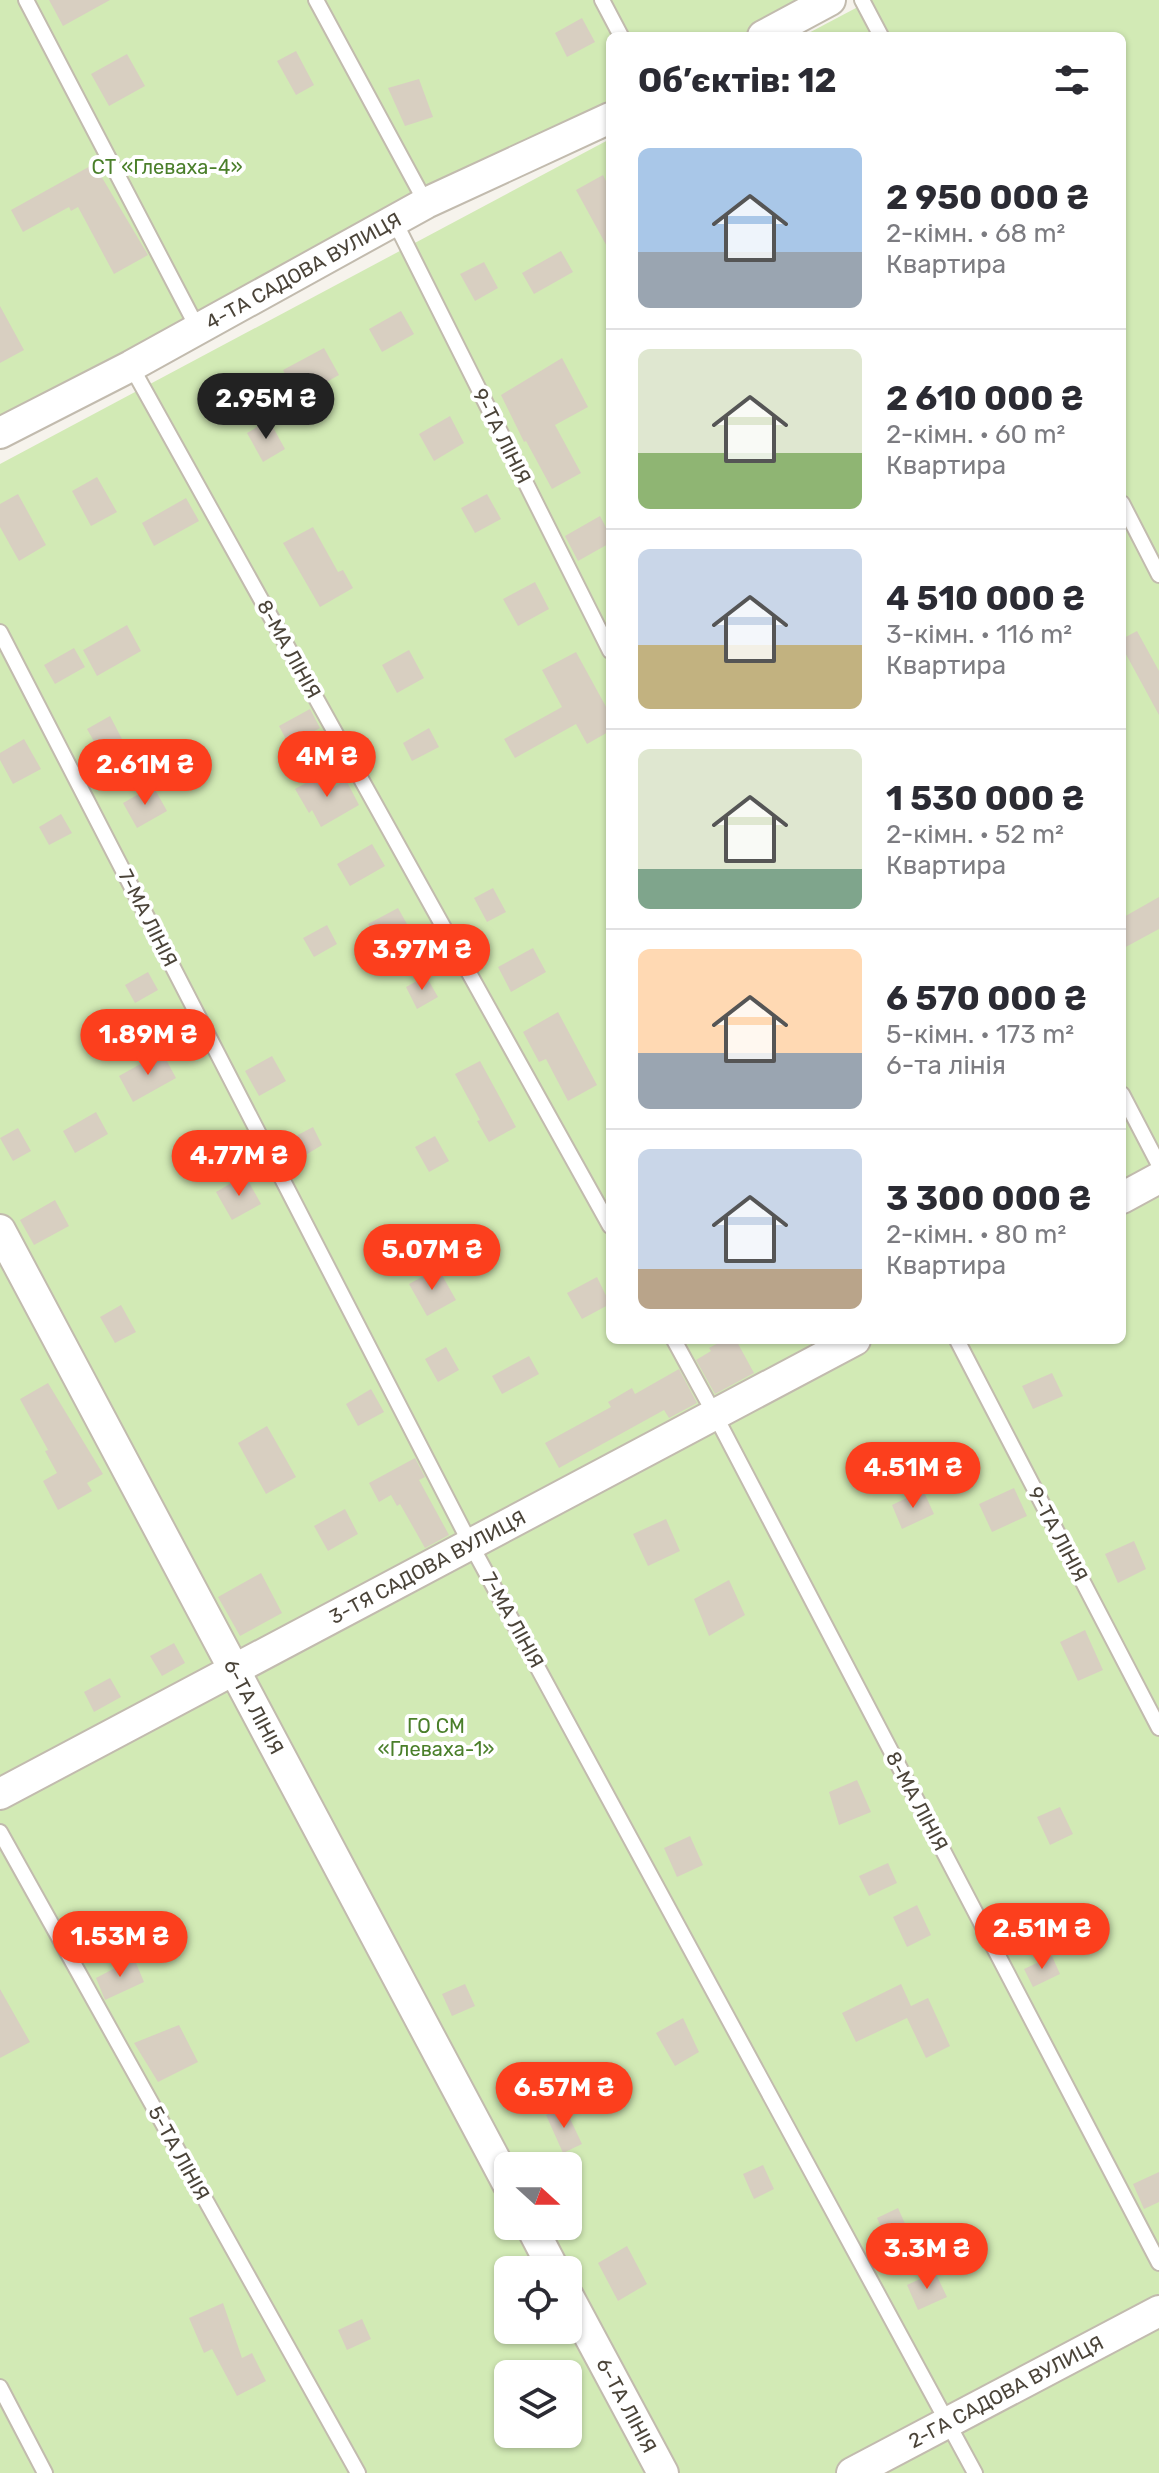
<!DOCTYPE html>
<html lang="uk">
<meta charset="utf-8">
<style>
:root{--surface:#fff;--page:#f7f7f7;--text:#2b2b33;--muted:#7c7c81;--line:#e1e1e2;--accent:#fc3f1d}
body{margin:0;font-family:Rubik,sans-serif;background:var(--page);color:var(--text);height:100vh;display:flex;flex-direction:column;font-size:30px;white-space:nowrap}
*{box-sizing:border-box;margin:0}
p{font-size:26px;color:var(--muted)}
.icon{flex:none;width:44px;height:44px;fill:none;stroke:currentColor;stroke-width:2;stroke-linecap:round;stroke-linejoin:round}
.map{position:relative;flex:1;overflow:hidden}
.side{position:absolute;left:606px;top:32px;width:520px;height:1312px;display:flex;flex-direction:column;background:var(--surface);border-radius:12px;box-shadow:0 2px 6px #0004}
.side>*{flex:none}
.needle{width:52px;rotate:111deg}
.fabs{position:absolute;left:494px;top:2152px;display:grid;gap:16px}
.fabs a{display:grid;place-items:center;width:88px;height:88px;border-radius:12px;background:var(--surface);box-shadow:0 2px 6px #0004;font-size:40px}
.price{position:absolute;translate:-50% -68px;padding:0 18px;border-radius:28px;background:var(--accent);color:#fff;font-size:26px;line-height:52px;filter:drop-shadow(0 2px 4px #0008)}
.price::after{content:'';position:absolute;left:50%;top:48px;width:24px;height:18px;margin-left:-12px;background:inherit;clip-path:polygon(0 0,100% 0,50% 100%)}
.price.active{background:#222;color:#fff}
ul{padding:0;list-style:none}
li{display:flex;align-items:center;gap:24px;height:200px;padding:0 32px}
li+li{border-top:2px solid var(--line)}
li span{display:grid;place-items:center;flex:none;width:224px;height:160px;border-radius:12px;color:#555}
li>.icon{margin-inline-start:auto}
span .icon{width:96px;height:96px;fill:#fffc;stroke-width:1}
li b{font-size:34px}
h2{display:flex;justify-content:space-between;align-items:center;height:96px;padding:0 32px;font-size:34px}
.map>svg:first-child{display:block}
.green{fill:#d2eab5;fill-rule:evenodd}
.building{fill:#d8cfc1}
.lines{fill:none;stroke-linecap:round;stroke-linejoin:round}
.lane-casing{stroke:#c2bbae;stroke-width:18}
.street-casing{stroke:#c2bbae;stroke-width:34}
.lane{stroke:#fff;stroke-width:14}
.street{stroke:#fff;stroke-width:30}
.labels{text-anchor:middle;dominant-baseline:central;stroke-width:8;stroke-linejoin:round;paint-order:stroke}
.park-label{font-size:20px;fill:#4a7f2a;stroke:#fff}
.street-label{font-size:20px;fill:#4b4439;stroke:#fff}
</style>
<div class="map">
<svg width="1159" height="2473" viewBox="0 0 1159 2473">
<rect width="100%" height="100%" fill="#f6f3ec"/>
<path class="green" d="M 0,0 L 844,0 L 775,36 L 610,36 L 610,123 L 0,444 Z
M 871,0 L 1159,0 L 1159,2473 L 0,2473 L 0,464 L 610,139 L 610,1340 L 1122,1340 L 1122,36 L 803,36 ZM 508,2166 L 568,2166 L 568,2226 L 508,2226 ZM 508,2270 L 568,2270 L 568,2330 L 508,2330 ZM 508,2374 L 568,2374 L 568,2434 L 508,2434 Z"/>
<path class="building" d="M 49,0 L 110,0 L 63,26 Z
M 582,18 L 595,42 L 567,57 L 555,33 Z
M 296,51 L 314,85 L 296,95 L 277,61 Z
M 127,54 L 145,86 L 109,106 L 91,74 Z
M 419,79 L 433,117 L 405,126 L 388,88 Z
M 94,164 L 148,255 L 114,274 L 78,207 L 71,211 L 69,207 L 23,232 L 11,210 Z
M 603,175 L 610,189 L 610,252 L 576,190 Z
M 561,251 L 573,272 L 534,294 L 522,273 Z
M 484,262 L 498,288 L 475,301 L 460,274 Z
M 0,306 L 24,350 L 0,363 Z
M 401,311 L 414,334 L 382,352 L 369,329 Z
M 324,348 L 339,375 L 298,398 L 283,370 Z
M 562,358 L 588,407 L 555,425 L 581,473 L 552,489 L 526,441 L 524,442 L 501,395 Z
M 450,416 L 464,443 L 434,461 L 419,434 Z
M 269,420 L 285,449 L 263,462 L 247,433 Z
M 97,477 L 117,512 L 91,526 L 72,491 Z
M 18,494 L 46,545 L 19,561 L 0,527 L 0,504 Z
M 487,494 L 501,519 L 475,533 L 461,508 Z
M 186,498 L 199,521 L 154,546 L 142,523 Z
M 600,516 L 610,535 L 610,543 L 578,561 L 565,536 Z
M 313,527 L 338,572 L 343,570 L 353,588 L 320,607 L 283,543 Z
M 535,582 L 549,609 L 518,626 L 503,599 Z
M 127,625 L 141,651 L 97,676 L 83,650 Z
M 1137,631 L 1159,671 L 1159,715 L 1122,647 L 1122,639 Z
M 74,648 L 85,667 L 55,684 L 44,665 Z
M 409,650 L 424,678 L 397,693 L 382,665 Z
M 576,652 L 610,714 L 610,731 L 587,744 L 576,724 L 515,758 L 504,739 L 562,707 L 542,670 Z
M 310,709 L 320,728 L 289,745 L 279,726 Z
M 110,716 L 122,739 L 100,752 L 87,729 Z
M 429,728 L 439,747 L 412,761 L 403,743 Z
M 24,739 L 41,769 L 13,784 L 0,760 L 0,753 Z
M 326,772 L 334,787 L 346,780 L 359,805 L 321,827 L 312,810 L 309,813 L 295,789 Z
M 153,786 L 167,811 L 137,828 L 123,803 Z
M 61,814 L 72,833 L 49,845 L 39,827 Z
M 372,844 L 385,866 L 350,886 L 337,864 Z
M 493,888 L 506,912 L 487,922 L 474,898 Z
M 1159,897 L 1159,929 L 1122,949 L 1122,918 Z
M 398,908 L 412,933 L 382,949 L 368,924 Z
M 327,925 L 337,944 L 314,957 L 303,938 Z
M 533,948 L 546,972 L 511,992 L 498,967 Z
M 148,972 L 158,990 L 135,1003 L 125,985 Z
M 426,976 L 438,997 L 417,1009 L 406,987 Z
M 558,1012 L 597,1085 L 568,1101 L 546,1059 L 539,1062 L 523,1032 Z
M 162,1052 L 176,1078 L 133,1102 L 119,1076 Z
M 272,1056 L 286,1081 L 259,1096 L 245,1071 Z
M 480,1061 L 516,1127 L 489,1142 L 477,1121 L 480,1120 L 455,1074 Z
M 96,1112 L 108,1134 L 75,1153 L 63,1131 Z
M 313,1127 L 322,1145 L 304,1156 L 294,1137 Z
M 18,1128 L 31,1151 L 13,1161 L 0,1138 Z
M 435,1136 L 449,1161 L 429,1172 L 415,1147 Z
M 245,1175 L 261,1204 L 232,1220 L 216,1192 Z
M 55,1200 L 69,1226 L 34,1245 L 20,1220 Z
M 438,1268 L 456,1300 L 427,1316 L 409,1284 Z
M 597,1277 L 610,1304 L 582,1319 L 567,1293 Z
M 121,1305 L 136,1332 L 115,1343 L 100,1317 Z
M 724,1340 L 736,1340 L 754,1373 L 715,1394 L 696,1360 L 711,1351 L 709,1348 Z
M 446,1347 L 459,1370 L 438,1382 L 425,1359 Z
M 529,1356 L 539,1374 L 502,1394 L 492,1376 Z
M 679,1369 L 697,1403 L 669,1418 L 664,1410 L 559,1468 L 545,1443 L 611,1407 L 608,1402 L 632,1388 L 635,1394 Z
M 1052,1373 L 1063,1396 L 1033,1409 L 1022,1386 Z
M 48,1383 L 103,1474 L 87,1483 L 92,1491 L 58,1510 L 43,1481 L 57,1473 L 45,1451 L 48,1450 L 20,1399 Z
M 371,1389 L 384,1412 L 358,1426 L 346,1404 Z
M 267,1426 L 296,1477 L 266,1494 L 238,1443 Z
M 415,1458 L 425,1477 L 419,1480 L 449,1535 L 425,1548 L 400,1504 L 397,1506 L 391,1495 L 379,1502 L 369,1483 Z
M 1014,1488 L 1027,1516 L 992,1532 L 979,1504 Z
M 923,1490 L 934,1514 L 902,1529 L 892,1505 Z
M 345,1509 L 358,1534 L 328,1551 L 314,1526 Z
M 666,1519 L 680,1551 L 648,1566 L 633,1534 Z
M 1134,1541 L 1146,1569 L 1118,1583 L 1105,1554 Z
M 261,1573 L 282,1613 L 240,1636 L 218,1597 Z
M 729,1580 L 745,1615 L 709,1636 L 694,1599 Z
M 1085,1630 L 1103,1670 L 1078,1681 L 1060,1642 Z
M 174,1643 L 185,1663 L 162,1676 L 150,1656 Z
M 110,1678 L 121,1697 L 94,1712 L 84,1692 Z
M 857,1780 L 871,1812 L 839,1825 L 829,1792 Z
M 1060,1807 L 1073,1834 L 1050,1845 L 1037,1817 Z
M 690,1836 L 703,1865 L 677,1877 L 664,1848 Z
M 888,1863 L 897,1883 L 869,1896 L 859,1876 Z
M 917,1905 L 931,1935 L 907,1947 L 893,1917 Z
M 1052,1956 L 1060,1974 L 1033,1987 L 1024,1969 Z
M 134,1958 L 144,1982 L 105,2000 L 96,1978 Z
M 465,1984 L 475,2006 L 452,2016 L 442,1994 Z
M 901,1984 L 911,2006 L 928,1998 L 950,2046 L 926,2058 L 907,2018 L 856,2042 L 842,2013 Z
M 0,1989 L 30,2042 L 0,2058 Z
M 683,2018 L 699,2052 L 675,2066 L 656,2033 Z
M 179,2025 L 198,2062 L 158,2082 L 134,2043 Z
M 564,2106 L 582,2144 L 563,2153 L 546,2115 Z
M 763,2165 L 774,2189 L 754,2199 L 743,2174 Z
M 1159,2172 L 1159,2202 L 1144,2209 L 1133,2184 Z
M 898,2208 L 911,2237 L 890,2247 L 877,2218 Z
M 627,2246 L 647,2284 L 618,2301 L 598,2263 Z
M 935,2272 L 947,2297 L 918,2310 L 907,2285 Z
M 223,2303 L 242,2358 L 252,2353 L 266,2381 L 237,2396 L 212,2349 L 204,2353 L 189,2318 Z
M 362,2319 L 371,2339 L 347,2350 L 338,2330 Z"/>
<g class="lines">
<g class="lane-casing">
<path id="lane" d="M 26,0 L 197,327
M 316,0 L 426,203
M 602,0 L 621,36
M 862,0 L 881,36
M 394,220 L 610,651
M 131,366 L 610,1226
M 1122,503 L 1159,575
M 0,632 L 470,1543 L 975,2473
M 1122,1094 L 1159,1165
M 674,1340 L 715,1415 L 1159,2263
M 957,1340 L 1159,1728
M 0,1832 L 358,2473
M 0,2387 L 45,2473"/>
</g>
<g class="street-casing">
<g id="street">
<path d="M 763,36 L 830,0"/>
<path id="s1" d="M 0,433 L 131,366 L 426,203 L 610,118"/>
<path d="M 1122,1198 L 1159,1178"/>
<path id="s2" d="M 0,1230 L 508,2184"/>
<path id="s3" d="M 0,1794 L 855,1340"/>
<path d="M 531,2226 L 554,2270"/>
<path id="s4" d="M 568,2296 L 663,2473"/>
<path id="s5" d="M 852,2473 L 1159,2311"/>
</g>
</g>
<use href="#lane" class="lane"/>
<use href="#street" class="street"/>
</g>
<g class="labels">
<g class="park-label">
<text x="167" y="167">СТ «Глеваха-4»</text>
<text x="436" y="1726">ГО СМ<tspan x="436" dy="23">«Глеваха-1»</tspan></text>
</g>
<g class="street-label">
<text stroke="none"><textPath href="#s1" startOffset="344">4-ТА САДОВА ВУЛИЦЯ</textPath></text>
<text transform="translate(502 436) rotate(63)">9-ТА ЛІНІЯ</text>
<text transform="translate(289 649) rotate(61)">8-МА ЛІНІЯ</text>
<text transform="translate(148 918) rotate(63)">7-МА ЛІНІЯ</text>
<text transform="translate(1058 1534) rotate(62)">9-ТА ЛІНІЯ</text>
<text stroke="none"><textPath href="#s3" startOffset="484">3-ТЯ САДОВА ВУЛИЦЯ</textPath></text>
<text transform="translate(513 1620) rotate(61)">7-МА ЛІНІЯ</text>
<text stroke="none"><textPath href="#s2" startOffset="540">6-ТА ЛІНІЯ</textPath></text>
<text transform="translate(917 1801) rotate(62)">8-МА ЛІНІЯ</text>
<text transform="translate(179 2153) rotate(61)">5-ТА ЛІНІЯ</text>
<text stroke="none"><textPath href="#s5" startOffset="174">2-ГА САДОВА ВУЛИЦЯ</textPath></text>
<text stroke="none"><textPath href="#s4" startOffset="124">6-ТА ЛІНІЯ</textPath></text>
</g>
</g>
</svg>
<div class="fabs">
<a><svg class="needle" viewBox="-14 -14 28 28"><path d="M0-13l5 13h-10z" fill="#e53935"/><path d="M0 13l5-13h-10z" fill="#7c7c81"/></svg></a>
<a><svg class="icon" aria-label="locate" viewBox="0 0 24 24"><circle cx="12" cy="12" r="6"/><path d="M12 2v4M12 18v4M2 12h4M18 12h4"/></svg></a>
<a><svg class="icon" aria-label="layers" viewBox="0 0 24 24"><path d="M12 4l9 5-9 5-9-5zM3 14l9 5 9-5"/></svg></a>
</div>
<b class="price active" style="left:266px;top:441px">2.95M ₴</b>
<b class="price" style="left:327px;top:799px">4M ₴</b>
<b class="price" style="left:145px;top:807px">2.61M ₴</b>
<b class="price" style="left:422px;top:992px">3.97M ₴</b>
<b class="price" style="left:148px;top:1077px">1.89M ₴</b>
<b class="price" style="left:239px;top:1198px">4.77M ₴</b>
<b class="price" style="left:432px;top:1292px">5.07M ₴</b>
<b class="price" style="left:913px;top:1510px">4.51M ₴</b>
<b class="price" style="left:1042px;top:1971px">2.51M ₴</b>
<b class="price" style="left:120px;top:1979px">1.53M ₴</b>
<b class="price" style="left:564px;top:2130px">6.57M ₴</b>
<b class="price" style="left:927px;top:2291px">3.3M ₴</b>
<section class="side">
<h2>Об’єктів: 12<svg class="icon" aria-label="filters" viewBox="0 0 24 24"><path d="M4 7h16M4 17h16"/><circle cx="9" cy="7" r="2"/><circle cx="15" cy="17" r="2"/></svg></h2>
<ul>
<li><span style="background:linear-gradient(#a9c7e8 65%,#9aa5b1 0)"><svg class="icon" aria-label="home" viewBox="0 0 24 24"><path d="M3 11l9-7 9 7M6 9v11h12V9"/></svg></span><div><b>2 950 000 ₴</b><p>2-кімн. · 68 m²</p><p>Квартира</p></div></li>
<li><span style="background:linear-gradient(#dfe7d0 65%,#8fb573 0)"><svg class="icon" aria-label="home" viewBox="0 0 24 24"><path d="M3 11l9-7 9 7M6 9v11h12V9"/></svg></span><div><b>2 610 000 ₴</b><p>2-кімн. · 60 m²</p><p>Квартира</p></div></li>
<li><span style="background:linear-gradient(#c9d6e8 60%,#c2b280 0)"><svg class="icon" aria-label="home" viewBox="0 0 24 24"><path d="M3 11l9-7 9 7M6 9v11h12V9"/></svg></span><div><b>4 510 000 ₴</b><p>3-кімн. · 116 m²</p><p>Квартира</p></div></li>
<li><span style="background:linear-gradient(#dfe7d0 75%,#7fa58c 0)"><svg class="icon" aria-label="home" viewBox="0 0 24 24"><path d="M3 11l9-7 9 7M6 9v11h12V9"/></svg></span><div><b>1 530 000 ₴</b><p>2-кімн. · 52 m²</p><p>Квартира</p></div></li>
<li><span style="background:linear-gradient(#ffd9b3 65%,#9aa5b1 0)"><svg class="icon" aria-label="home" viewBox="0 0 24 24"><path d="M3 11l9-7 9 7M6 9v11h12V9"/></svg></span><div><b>6 570 000 ₴</b><p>5-кімн. · 173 m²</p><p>6-та лінія</p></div></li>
<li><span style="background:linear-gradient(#c9d6e8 75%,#b9a48a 0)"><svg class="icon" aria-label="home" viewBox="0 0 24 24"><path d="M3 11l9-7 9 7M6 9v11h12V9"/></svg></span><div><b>3 300 000 ₴</b><p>2-кімн. · 80 m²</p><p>Квартира</p></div></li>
</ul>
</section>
</div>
